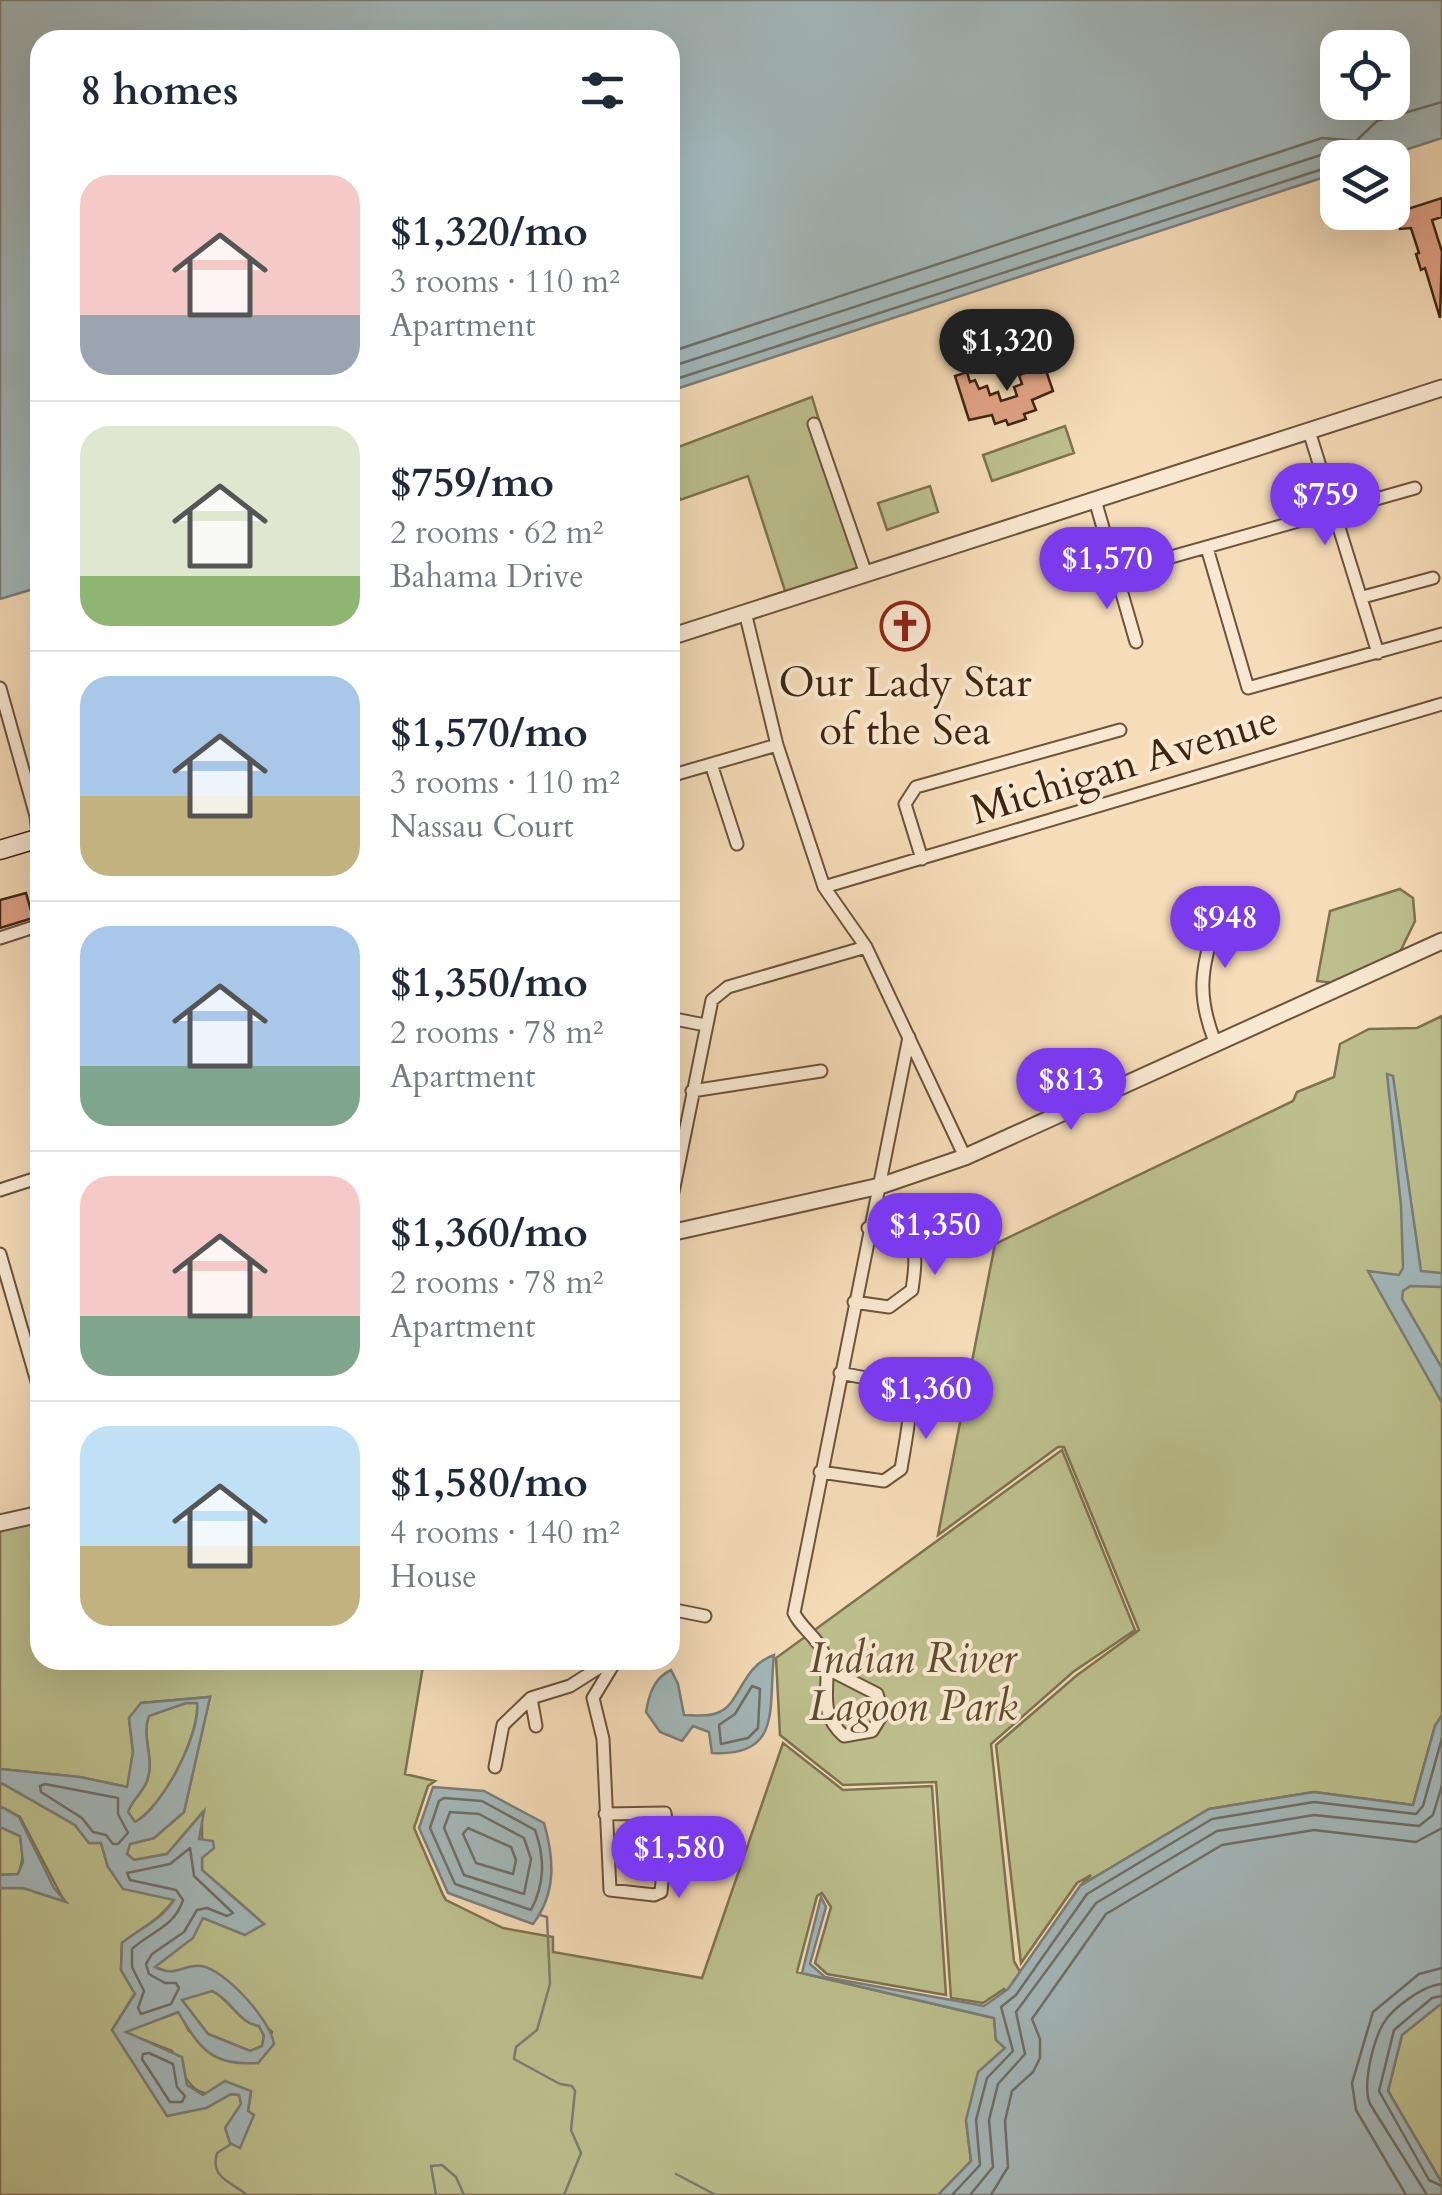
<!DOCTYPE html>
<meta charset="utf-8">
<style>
:root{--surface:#fff;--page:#f6f6f7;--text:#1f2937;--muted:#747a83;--line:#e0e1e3;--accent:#7c3aed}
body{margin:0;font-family:Cardo,serif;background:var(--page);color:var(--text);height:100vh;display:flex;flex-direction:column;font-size:38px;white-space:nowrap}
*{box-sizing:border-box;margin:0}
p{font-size:32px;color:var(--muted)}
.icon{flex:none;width:55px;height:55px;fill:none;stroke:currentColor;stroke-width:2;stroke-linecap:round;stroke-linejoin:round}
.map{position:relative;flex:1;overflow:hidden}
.panel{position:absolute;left:30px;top:30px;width:650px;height:1640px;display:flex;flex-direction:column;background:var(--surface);border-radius:30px;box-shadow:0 10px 40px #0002}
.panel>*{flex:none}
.tools{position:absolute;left:1320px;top:30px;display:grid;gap:20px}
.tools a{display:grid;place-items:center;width:90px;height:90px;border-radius:20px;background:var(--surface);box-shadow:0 10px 40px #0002;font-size:50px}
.price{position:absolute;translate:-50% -85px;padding:0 22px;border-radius:35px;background:var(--accent);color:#fff;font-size:32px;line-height:65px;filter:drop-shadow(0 2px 5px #0008)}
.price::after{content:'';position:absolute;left:50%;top:60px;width:30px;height:22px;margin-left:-15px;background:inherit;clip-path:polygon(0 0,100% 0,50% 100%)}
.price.current{background:#222;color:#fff}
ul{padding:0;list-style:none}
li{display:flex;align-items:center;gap:30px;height:250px;padding:0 50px}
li+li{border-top:2px solid var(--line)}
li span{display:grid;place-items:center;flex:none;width:280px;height:200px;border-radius:30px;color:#555}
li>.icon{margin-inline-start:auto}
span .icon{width:120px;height:120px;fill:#fffc;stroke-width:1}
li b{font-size:42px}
h2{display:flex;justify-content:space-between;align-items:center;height:120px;padding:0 50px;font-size:42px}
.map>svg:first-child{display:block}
.green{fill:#bdc08e;stroke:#7e7250;stroke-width:2.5}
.water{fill:#a3b8bb;stroke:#7b7d77;stroke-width:2.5;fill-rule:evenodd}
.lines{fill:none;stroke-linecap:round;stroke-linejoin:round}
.shore{stroke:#706e66;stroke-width:2.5}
.stream{stroke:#7b7d77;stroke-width:2.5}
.building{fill:#e1a286;stroke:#3e2512;stroke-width:2.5}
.minor-casing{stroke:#6c533c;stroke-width:15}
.tertiary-casing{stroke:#6c533c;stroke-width:19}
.secondary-casing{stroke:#3e2512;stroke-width:21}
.minor{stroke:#f9e8d1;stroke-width:11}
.tertiary{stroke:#f9e8d1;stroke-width:15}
.secondary{stroke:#f9e8d1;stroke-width:18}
.labels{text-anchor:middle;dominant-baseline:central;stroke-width:8;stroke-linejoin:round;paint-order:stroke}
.poi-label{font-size:42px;fill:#3e2512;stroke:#f9e8d1}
.street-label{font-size:42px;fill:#3e2512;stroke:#f9e8d1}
.park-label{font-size:42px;font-style:italic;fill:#5e4c31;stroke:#f9e8d1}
</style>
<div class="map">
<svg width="1442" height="2195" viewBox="0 0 1442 2195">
<rect width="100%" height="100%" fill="#f6dcb8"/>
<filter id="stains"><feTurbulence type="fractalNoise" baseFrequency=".002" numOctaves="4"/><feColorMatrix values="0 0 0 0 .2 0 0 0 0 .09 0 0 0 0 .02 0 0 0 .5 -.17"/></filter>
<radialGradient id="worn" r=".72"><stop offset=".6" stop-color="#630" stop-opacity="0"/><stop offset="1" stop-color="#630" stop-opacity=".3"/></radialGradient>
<path class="green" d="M 812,397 L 864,569 L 786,594 L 748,476 L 680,500 L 674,480 L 670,480 L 670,450 Z
M 1065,426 L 1074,453 L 992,481 L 983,455 Z
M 930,486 L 938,512 L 887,530 L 878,503 Z
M 1400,889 L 1413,898 L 1415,921 L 1399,954 L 1334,983 L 1317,981 L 1330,911 Z
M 1442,1016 L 1442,1715 L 1435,1726 L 1413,1805 L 1314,1792 L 1209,1809 L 1080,1886 L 1091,1875 L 1077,1883 L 1021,1963 L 996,1745 L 1076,1676 L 1139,1630 L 1064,1447 L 1058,1447 L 938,1535 L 995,1244 L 1293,1101 L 1297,1092 L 1334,1077 L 1340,1044 L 1369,1029 L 1417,1028 Z
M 1062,1450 L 1135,1630 L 1073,1672 L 991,1744 L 1014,1961 L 1043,2014 L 1028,2027 L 1004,1989 L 983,2003 L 951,1998 L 936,1782 L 843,1785 L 780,1735 L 776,1658 Z
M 40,1521 L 40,1660 L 424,1660 L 405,1774 L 435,1781 L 428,1786 L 414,1828 L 443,1895 L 446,1900 L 503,1928 L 553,1937 L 553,1952 L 702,1978 L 783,1743 L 843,1790 L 932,1786 L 946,1995 L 827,1974 L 815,1963 L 831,1907 L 822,1893 L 817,1896 L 797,1972 L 994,2018 L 996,2040 L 1005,2048 L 966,2120 L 971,2161 L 938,2195 L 0,2195 L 0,1888 L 23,1888 L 64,1901 L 20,1817 L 0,1806 L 0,1782 L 75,1825 L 89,1843 L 101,1843 L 108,1867 L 175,1899 C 156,1923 145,1925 122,1943 L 121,1970 L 135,1993 L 112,2030 L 206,2108 L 231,2094 L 239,2095 L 248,2111 L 251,2092 C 199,2095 195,2102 172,2051 L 124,2032 L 179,2012 L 189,2031 L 258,2063 L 272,2032 L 201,1966 L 169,1973 L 155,1967 L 202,1917 L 245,1934 L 264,1924 L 202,1870 L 202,1813 L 167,1854 L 134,1860 L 127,1854 L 130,1844 L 154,1838 L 184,1812 L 210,1697 L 141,1703 L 129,1718 L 133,1752 L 128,1787 L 79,1777 L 0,1769 L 0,1530 Z
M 186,1703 L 197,1703 C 200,1735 163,1807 135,1822 L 128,1812 C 132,1799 145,1791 148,1778 C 154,1756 141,1736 149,1715 Z
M 0,1827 L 20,1836 C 23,1850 24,1861 18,1874 L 0,1875 Z
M 212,1991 C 231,1999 238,2023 259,2026 L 264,2036 L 262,2046 L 250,2051 L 208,2034 L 181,1999 Z
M 1442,2003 L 1442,2183 L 1388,2091 L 1402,2035 Z"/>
<path class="water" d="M 0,0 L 1442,0 L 1442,138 L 1384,157 L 1338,158 L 1337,173 L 670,391 L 670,40 L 40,40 L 40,587 L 0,599 ZM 1338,48 L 1392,48 L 1392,102 L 1338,102 Z
M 1387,1074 L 1393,1076 L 1421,1271 L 1442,1273 L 1442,1287 L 1410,1286 L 1403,1291 L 1402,1299 L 1442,1368 L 1442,1403 L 1368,1271 L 1399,1275 L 1403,1268 L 1401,1205 Z
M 774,1655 C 768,1707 783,1757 712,1753 L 709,1732 L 693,1726 L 682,1741 L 660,1732 L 646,1712 C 649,1694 654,1678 671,1670 L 678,1684 L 684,1715 C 694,1715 708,1717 717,1713 C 741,1705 740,1667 774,1655 Z
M 210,1697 L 184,1812 L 154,1838 L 130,1844 L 127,1854 L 134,1860 L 167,1854 L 204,1811 L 199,1839 L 213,1841 L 214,1848 L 202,1858 L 202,1870 L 264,1924 L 245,1935 L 203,1918 L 193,1938 L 155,1967 C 178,1978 181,1964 201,1966 C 225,1969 271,2021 274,2044 L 258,2063 C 212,2066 201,2050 178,2012 L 126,2032 L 182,2057 L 187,2085 L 203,2095 L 225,2081 L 251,2091 L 248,2111 L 254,2115 L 240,2148 L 230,2143 L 225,2128 L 241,2104 L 239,2095 L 231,2094 L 206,2108 L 167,2116 L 112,2030 L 135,1994 L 121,1970 L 122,1943 C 142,1927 160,1921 174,1900 L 123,1889 L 108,1867 L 101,1843 L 89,1843 L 75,1825 L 0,1782 L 0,1769 L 80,1777 L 127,1787 L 133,1752 L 129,1718 L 141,1703 ZM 186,1703 L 197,1703 C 201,1734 162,1808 135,1822 L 128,1812 C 132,1799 145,1791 148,1778 C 154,1756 141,1736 149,1716 ZM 212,1991 C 231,1999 238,2023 259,2026 L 264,2036 L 262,2046 L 250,2051 L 208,2034 L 182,2000 Z
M 1442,1715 L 1442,2003 L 1402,2035 L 1388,2091 L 1442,2183 L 1442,2195 L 938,2195 L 971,2161 L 966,2120 L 978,2072 L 1005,2048 L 996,2040 L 994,2018 L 802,1973 L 821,1897 L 826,1907 L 810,1964 L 825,1977 L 984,2006 L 1008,1989 L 1080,1886 L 1209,1809 L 1314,1792 L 1413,1805 L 1435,1726 Z
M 433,1787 L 484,1791 L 544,1823 C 554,1858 557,1892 533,1924 L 448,1893 L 419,1828 Z
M 0,1806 L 19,1817 L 54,1888 L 66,1902 L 23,1888 L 0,1888 L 0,1875 L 18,1874 L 23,1862 L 20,1836 L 0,1827 Z"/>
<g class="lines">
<path class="shore" d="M 670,352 L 1322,138 L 1356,141 L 1377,121 L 1442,102
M 670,367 L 1327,153 L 1341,152 L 1351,158
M 670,381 L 1338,164
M 752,1686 L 760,1689 L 758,1728 L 748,1738 L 721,1744 L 719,1725 L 735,1714 Z
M 45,1784 L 118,1798 L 118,1814 L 128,1833 L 118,1844 L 113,1844 L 106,1835 L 93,1832 L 82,1818 L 41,1792 L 40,1786 Z
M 444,1798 L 482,1801 L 535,1830 C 545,1858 545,1883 531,1910 L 455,1884 L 430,1828 L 439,1801 Z
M 450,1812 L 479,1814 L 524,1838 L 531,1859 L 524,1894 L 464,1875 L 444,1828 Z
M 468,1828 L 511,1847 L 516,1860 L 513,1874 L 476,1863 L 463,1834 Z
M 190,1848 L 194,1876 L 233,1913 L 227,1916 L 207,1908 L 197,1910 L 184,1932 L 152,1954 L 146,1964 L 149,1974 L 165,1983 L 176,1983 L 179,1988 L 171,2004 L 141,2014 L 138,2008 L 144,1991 L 132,1967 L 132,1949 C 151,1931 174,1928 183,1900 L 176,1890 L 130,1880 L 127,1873 L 170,1864 Z
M 1442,1996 L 1432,1998 L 1394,2030 L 1379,2091 L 1429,2180 L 1442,2186
M 149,2053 L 173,2064 L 177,2087 L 185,2096 L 182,2102 L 170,2102 L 142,2059 L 143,2054 Z
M 952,2195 L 980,2165 L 976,2120 L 987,2078 L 1013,2051 L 1001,2007 L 1016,1995 L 1087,1894 L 1212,1819 L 1314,1802 L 1416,1814 L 1423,1806 L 1442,1738
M 970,2195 L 993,2167 L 989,2120 L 998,2084 L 1025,2054 L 1016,2012 L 1096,1903 L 1217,1831 L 1314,1815 L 1419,1826 L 1433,1815 L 1442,1785
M 991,2195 L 1008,2167 L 1005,2121 L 1012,2091 L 1033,2072 L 1040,2058 L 1040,2039 L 1032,2019 L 1106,1914 L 1222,1845 L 1314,1830 L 1416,1842 L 1442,1828
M 1406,2195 L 1356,2110 L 1352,2083 L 1373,2012 L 1419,1974 L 1442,1968
M 1427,2195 L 1370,2104 C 1362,2085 1373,2042 1383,2024 C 1392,2008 1424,1985 1442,1984"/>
<path class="stream" d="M 540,1915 L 547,1917 L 550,1984 L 537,2030 L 516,2047 L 514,2059 L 560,2084 L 572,2086 L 575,2091 L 571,2130 L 581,2153 L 564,2195
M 231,2144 L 217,2153 C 210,2178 230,2181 247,2195
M 676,2174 L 716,2195
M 436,2195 L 431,2166 L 442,2165 L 456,2177 L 464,2195"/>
</g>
<path class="building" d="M 1442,198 L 1442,217 L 1432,220 L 1442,252 L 1440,318 L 1425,268 L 1421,270 L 1416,254 L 1419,253 L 1411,228 L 1400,229 L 1395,213 Z
M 1038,347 L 1053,391 L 1032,400 L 1036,410 L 1024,414 L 1026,419 L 1008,425 L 1006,420 L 995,424 L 992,415 L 969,420 L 955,376 L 967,372 L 970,382 L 975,380 L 979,389 L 987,386 L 990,395 L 998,392 L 1001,401 L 1017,396 L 1014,387 L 1022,384 L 1019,375 L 1028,372 L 1026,351 Z
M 26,893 L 33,918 L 0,928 L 0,900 Z"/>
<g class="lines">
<g class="minor-casing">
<path id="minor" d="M 814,424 L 866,574
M 1309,431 L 1378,653
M 1095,500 L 1136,642
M 1207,548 L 1248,688 L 1442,634
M 1118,572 L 1415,488
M 1363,597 L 1433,578
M 745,612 L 777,745 L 824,887 L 866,947 L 965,1157
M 0,688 L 36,816 L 40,854
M 711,764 L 737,844
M 670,776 L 777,745
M 922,859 L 905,804 L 916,787 L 1120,730
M 824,887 L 1442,704
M 0,938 L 40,925
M 670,1018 L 705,1025
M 1215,1042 C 1192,984 1206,960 1221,902
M 692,1091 L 821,1071
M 0,1190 L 40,1177
M 670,1207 L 712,1000 L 728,987 L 866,947
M 0,1254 L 40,1392
M 854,1302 L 889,1307 L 912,1290 C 919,1242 916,1237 868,1228
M 820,1472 L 884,1481 L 901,1469 C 914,1391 921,1388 840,1373
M 670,1609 L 705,1616
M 826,1668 L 877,1694 L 883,1713 L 872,1731 L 844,1736 C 813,1708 835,1683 823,1652 C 817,1637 801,1628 794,1613 L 909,1037
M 536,1726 L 531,1698 L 570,1686 L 611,1660
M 495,1767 L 503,1725 L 531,1698
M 605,1814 L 665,1813 L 667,1829 L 661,1892 L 654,1895 L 610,1890 L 603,1739 L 593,1698 L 616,1660"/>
</g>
<g class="tertiary-casing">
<path id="tertiary" d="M 670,637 L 1442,388
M 670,1233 L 880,1186 L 965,1157 L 1442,941
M 0,1523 L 40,1514"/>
</g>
<g class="secondary-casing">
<path id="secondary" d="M 0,850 L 40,838"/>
</g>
<use href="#minor" class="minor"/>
<use href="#tertiary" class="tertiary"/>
<use href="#secondary" class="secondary"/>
</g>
<defs>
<g id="church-ring" transform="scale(2.5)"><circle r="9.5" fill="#f9e8d1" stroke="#8f2418" stroke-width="1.5"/><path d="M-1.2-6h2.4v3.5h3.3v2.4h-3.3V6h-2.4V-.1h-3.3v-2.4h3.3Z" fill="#8f2418"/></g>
</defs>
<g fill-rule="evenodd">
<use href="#church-ring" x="905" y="626"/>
</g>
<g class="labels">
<g class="poi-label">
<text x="905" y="682">Our Lady Star<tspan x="905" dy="48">of the Sea</tspan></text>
</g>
<g class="street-label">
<text transform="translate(1124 765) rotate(-17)">Michigan Avenue</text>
</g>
<g class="park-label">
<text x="913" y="1658">Indian River<tspan x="913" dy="48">Lagoon Park</tspan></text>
</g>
</g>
<rect width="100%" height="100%" filter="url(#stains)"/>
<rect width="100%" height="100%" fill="url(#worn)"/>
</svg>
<div class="tools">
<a><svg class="icon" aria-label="locate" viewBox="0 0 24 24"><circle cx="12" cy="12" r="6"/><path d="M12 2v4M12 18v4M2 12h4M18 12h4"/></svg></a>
<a><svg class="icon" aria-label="layers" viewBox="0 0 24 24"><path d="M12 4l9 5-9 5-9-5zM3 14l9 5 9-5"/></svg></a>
</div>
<b class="price current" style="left:1007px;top:394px">$1,320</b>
<b class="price" style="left:1325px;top:548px">$759</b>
<b class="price" style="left:1107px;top:612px">$1,570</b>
<b class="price" style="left:1225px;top:971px">$948</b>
<b class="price" style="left:1071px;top:1133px">$813</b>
<b class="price" style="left:935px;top:1278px">$1,350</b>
<b class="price" style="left:926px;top:1442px">$1,360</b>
<b class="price" style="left:679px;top:1901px">$1,580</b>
<section class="panel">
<h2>8 homes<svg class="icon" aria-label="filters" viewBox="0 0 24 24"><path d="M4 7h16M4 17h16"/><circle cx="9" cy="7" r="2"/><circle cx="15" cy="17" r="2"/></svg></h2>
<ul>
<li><span style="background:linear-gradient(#f6c9c9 70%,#9aa5b1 0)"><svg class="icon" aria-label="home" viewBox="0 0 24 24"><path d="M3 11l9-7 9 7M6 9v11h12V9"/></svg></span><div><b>$1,320/mo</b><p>3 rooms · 110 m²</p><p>Apartment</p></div></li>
<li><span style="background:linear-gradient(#dfe7d0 75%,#8fb573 0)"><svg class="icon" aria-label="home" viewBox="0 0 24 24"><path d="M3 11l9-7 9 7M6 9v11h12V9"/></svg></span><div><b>$759/mo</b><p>2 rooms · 62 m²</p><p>Bahama Drive</p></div></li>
<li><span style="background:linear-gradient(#a9c7e8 60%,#c2b280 0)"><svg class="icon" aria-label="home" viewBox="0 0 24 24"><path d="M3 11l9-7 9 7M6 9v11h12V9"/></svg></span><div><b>$1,570/mo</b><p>3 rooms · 110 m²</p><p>Nassau Court</p></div></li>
<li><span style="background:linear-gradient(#a9c7e8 70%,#7fa58c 0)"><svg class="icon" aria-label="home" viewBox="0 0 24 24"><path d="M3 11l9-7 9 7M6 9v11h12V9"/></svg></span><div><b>$1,350/mo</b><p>2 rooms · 78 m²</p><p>Apartment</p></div></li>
<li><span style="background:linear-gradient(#f6c9c9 70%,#7fa58c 0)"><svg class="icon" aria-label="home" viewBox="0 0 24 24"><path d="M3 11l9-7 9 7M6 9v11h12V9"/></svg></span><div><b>$1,360/mo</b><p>2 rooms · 78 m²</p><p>Apartment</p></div></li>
<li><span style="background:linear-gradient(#bfe0f5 60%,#c2b280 0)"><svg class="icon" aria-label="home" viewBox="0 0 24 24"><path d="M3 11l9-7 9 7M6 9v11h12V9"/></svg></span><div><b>$1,580/mo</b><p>4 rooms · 140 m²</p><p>House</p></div></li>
</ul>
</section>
</div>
